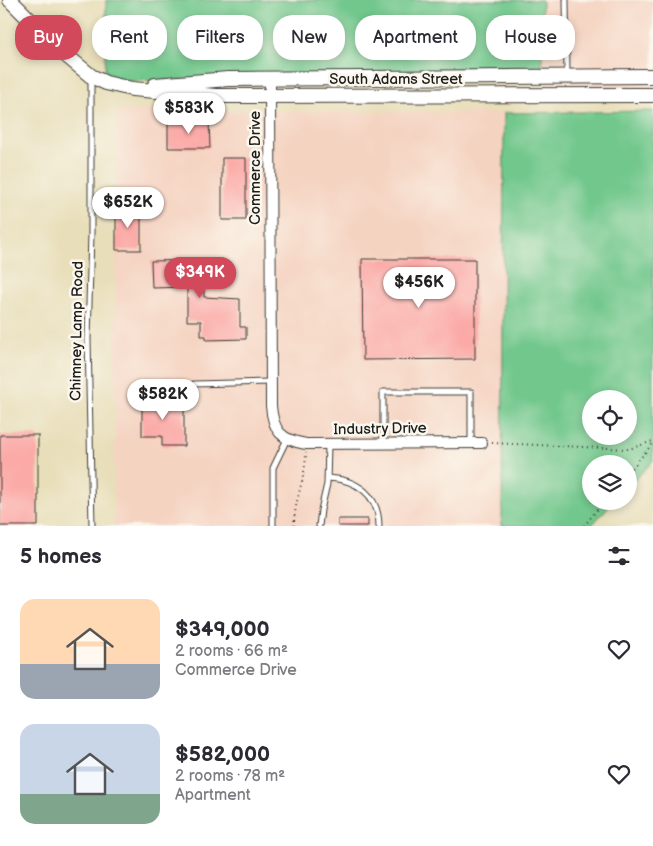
<!DOCTYPE html>
<meta charset="utf-8">
<style>
:root{--surface:#fff;--page:#f2f2f3;--text:#2b2b33;--muted:#7c7c81;--accent:#d1495b}
body{margin:0;font-family:"Balsamiq Sans",sans-serif;background:var(--page);color:var(--text);height:100vh;display:flex;flex-direction:column;font-size:19px;white-space:nowrap}
*{box-sizing:border-box;margin:0}
p{font-size:16px;color:var(--muted)}
.icon{flex:none;width:28px;height:28px;fill:none;stroke:currentColor;stroke-width:2;stroke-linecap:round;stroke-linejoin:round}
.map{position:relative;height:526px;overflow:hidden}
.drawer{display:flex;flex-direction:column;background:var(--surface);flex:1}
.drawer>*{flex:none}
.banner{position:absolute;left:15px;top:15px;width:624px;height:45px;display:flex;gap:10px}
.buttons{position:absolute;left:582px;top:390px;display:grid;gap:10px}
.buttons a{display:grid;place-items:center;width:55px;height:55px;border-radius:50%;background:var(--surface);box-shadow:0 2px 8px #0003;font-size:25px}
.price{position:absolute;translate:-50% -42px;padding:0 11px;border-radius:18px;background:#fff;color:#222;font-size:16px;line-height:32px;filter:drop-shadow(0 1px 2px #0008)}
.price::after{content:'';position:absolute;left:50%;top:30px;width:15px;height:11px;margin-left:-8px;background:inherit;clip-path:polygon(0 0,100% 0,50% 100%)}
.price.active{background:var(--accent);color:#fff}
ul{padding:0;list-style:none}
li{display:flex;align-items:center;gap:15px;height:125px;padding:0 20px}
li span{display:grid;place-items:center;flex:none;width:140px;height:100px;border-radius:15px;color:#555}
li>.icon{margin-inline-start:auto}
span .icon{width:60px;height:60px;fill:#fffc;stroke-width:1}
li b{font-size:21px}
h2{display:flex;justify-content:space-between;align-items:center;height:60px;padding:0 20px;font-size:21px}
.chip{padding:0 18px;border-radius:20px;background:var(--surface);box-shadow:0 2px 8px #0003;font-size:18px;line-height:45px}
.chip.active{background:var(--accent);color:#fff}
.map>svg:first-child{display:block}
.built{fill:#f5d3c1}
.green{fill:#71c78c;stroke:#467254;fill-rule:evenodd}
.building{fill:#fbaaa7}
.lines{fill:none;stroke-linecap:round;stroke-linejoin:round}
.lane-casing{stroke:#3b3934;stroke-width:7}
.street-casing{stroke:#3b3934;stroke-width:12}
.secondary-casing{stroke:#3b3934;stroke-width:16}
.path{stroke:#3b3934;stroke-width:2;stroke-dasharray:1 4;stroke-linecap:butt}
.lane{stroke:#fff;stroke-width:5}
.street{stroke:#fff;stroke-width:10}
.secondary{stroke:#fff;stroke-width:14}
.labels{text-anchor:middle;dominant-baseline:central;stroke-width:5;stroke-linejoin:round;paint-order:stroke}
.street-label{font-size:15px;fill:#1c1c1c;stroke:#fbf7ec}
</style>
<div class="map">
<svg width="653" height="526" viewBox="0 0 653 526">
<rect width="100%" height="100%" fill="#fbf7ec"/>
<filter id="ink" filterUnits="userSpaceOnUse"><feTurbulence type="fractalNoise" baseFrequency=".02" numOctaves="2"/><feDisplacementMap in="SourceGraphic" scale="10" xChannelSelector="R" yChannelSelector="G"/><feConvolveMatrix kernelMatrix="1 2 1 2 8 2 1 2 1" color-interpolation-filters="sRGB"/></filter>
<filter id="wash" filterUnits="userSpaceOnUse"><feTurbulence type="fractalNoise" baseFrequency=".0096" numOctaves="4" result="noise"/><feDisplacementMap in="SourceGraphic" scale="20" xChannelSelector="R" yChannelSelector="G"/><feGaussianBlur stdDeviation="1.12" result="paint"/><feColorMatrix in="noise" values="0 0 0 0 0 0 0 0 0 0 0 0 0 0 0 0 0 1.4 0 .05"/><feComposite in="paint" operator="in"/></filter>
<g filter="url(#wash)">
<rect width="100%" height="100%" fill="#e8deb9"/>
<path class="built" d="M 542,0 L 653,0 L 653,98 L 542,99 Z
M 117,110 L 504,113 L 502,526 L 114,526 Z"/>
<path class="green" d="M 106,0 L 542,0 L 542,73 L 125,81 L 105,76 Z
M 653,111 L 653,461 L 629,486 L 629,464 L 591,464 L 591,501 L 614,501 L 591,526 L 502,526 L 504,113 ZM 591,399 L 629,399 L 629,436 L 591,436 Z"/>
<g id="blocks">
<path class="building" d="M 168,122 L 209,122 L 210,148 L 168,148 Z
M 222,158 L 246,158 L 246,220 L 222,220 Z
M 116,208 L 141,208 L 141,250 L 116,250 Z
M 362,259 L 475,259 L 475,359 L 363,360 Z
M 203,260 L 204,297 L 240,299 L 240,327 L 246,327 L 246,339 L 206,340 L 206,336 L 201,336 L 201,321 L 187,321 L 187,287 L 152,288 L 151,261 Z
M 161,396 L 161,399 L 166,399 L 166,403 L 178,403 L 178,408 L 184,407 L 184,446 L 162,446 L 162,436 L 142,436 L 142,397 Z
M 0,435 L 38,435 L 38,526 L 0,526 Z
M 338,519 L 368,519 L 368,526 L 338,526 Z"/>
</g>
</g>
<g filter="url(#ink)">
<use href="#blocks" fill-opacity="0" stroke="#3b3934" stroke-width="1"/>
<g class="lines">
<g class="lane-casing">
<path id="lane" d="M 566,0 L 567,74
M 91,77 L 91,234 L 88,339 L 92,526
M 194,384 L 271,382
M 383,444 L 383,392 L 471,392 L 471,443
M 327,478 C 357,479 379,495 379,526
M 273,526 L 273,468 L 287,439
M 319,526 L 321,510 L 327,484 L 328,445"/>
</g>
<g class="street-casing">
<path id="street" d="M 270,79 L 271,406 C 273,431 281,440 306,444 L 482,443"/>
</g>
<g class="secondary-casing">
<path id="secondary" d="M 10,0 L 62,52 L 91,76 L 106,83 L 132,89 L 216,96 L 653,95
M 155,85 L 228,79 L 653,76"/>
</g>
<path class="path" d="M 492,443 L 629,449 L 653,441
M 629,472 L 653,443
M 294,526 C 294,500 306,478 306,452
M 584,526 L 604,501"/>
<use href="#lane" class="lane"/>
<use href="#street" class="street"/>
<use href="#secondary" class="secondary"/>
</g>
</g>
<g class="labels">
<g class="street-label">
<text x="396" y="79">South Adams Street</text>
<text transform="translate(255 168) rotate(-90)">Commerce Drive</text>
<text transform="translate(77 331) rotate(-89)">Chimney Lamp Road</text>
<text transform="translate(380 429) rotate(-1)">Industry Drive</text>
</g>
</g>
</svg>
<div class="buttons">
<a><svg class="icon" aria-label="locate" viewBox="0 0 24 24"><circle cx="12" cy="12" r="6"/><path d="M12 2v4M12 18v4M2 12h4M18 12h4"/></svg></a>
<a><svg class="icon" aria-label="layers" viewBox="0 0 24 24"><path d="M12 4l9 5-9 5-9-5zM3 14l9 5 9-5"/></svg></a>
</div>
<b class="price" style="left:189px;top:135px">$583K</b>
<b class="price" style="left:128px;top:229px">$652K</b>
<b class="price active" style="left:200px;top:299px">$349K</b>
<b class="price" style="left:419px;top:309px">$456K</b>
<b class="price" style="left:163px;top:421px">$582K</b>
<div class="banner">
<a class="chip active">Buy</a>
<a class="chip">Rent</a>
<a class="chip">Filters</a>
<a class="chip">New</a>
<a class="chip">Apartment</a>
<a class="chip">House</a>
</div>
</div>
<section class="drawer">
<h2>5 homes<svg class="icon" aria-label="filters" viewBox="0 0 24 24"><path d="M4 7h16M4 17h16"/><circle cx="9" cy="7" r="2"/><circle cx="15" cy="17" r="2"/></svg></h2>
<ul>
<li><span style="background:linear-gradient(#ffd9b3 65%,#9aa5b1 0)"><svg class="icon" aria-label="home" viewBox="0 0 24 24"><path d="M3 11l9-7 9 7M6 9v11h12V9"/></svg></span><div><b>$349,000</b><p>2 rooms · 66 m²</p><p>Commerce Drive</p></div><svg class="icon" aria-label="heart" viewBox="0 0 24 24"><path d="M12 20l-8-8c-3-5 5-10 8-4 3-6 11-1 8 4z"/></svg></li>
<li><span style="background:linear-gradient(#c9d6e8 70%,#7fa58c 0)"><svg class="icon" aria-label="home" viewBox="0 0 24 24"><path d="M3 11l9-7 9 7M6 9v11h12V9"/></svg></span><div><b>$582,000</b><p>2 rooms · 78 m²</p><p>Apartment</p></div><svg class="icon" aria-label="heart" viewBox="0 0 24 24"><path d="M12 20l-8-8c-3-5 5-10 8-4 3-6 11-1 8 4z"/></svg></li>
</ul>
</section>
